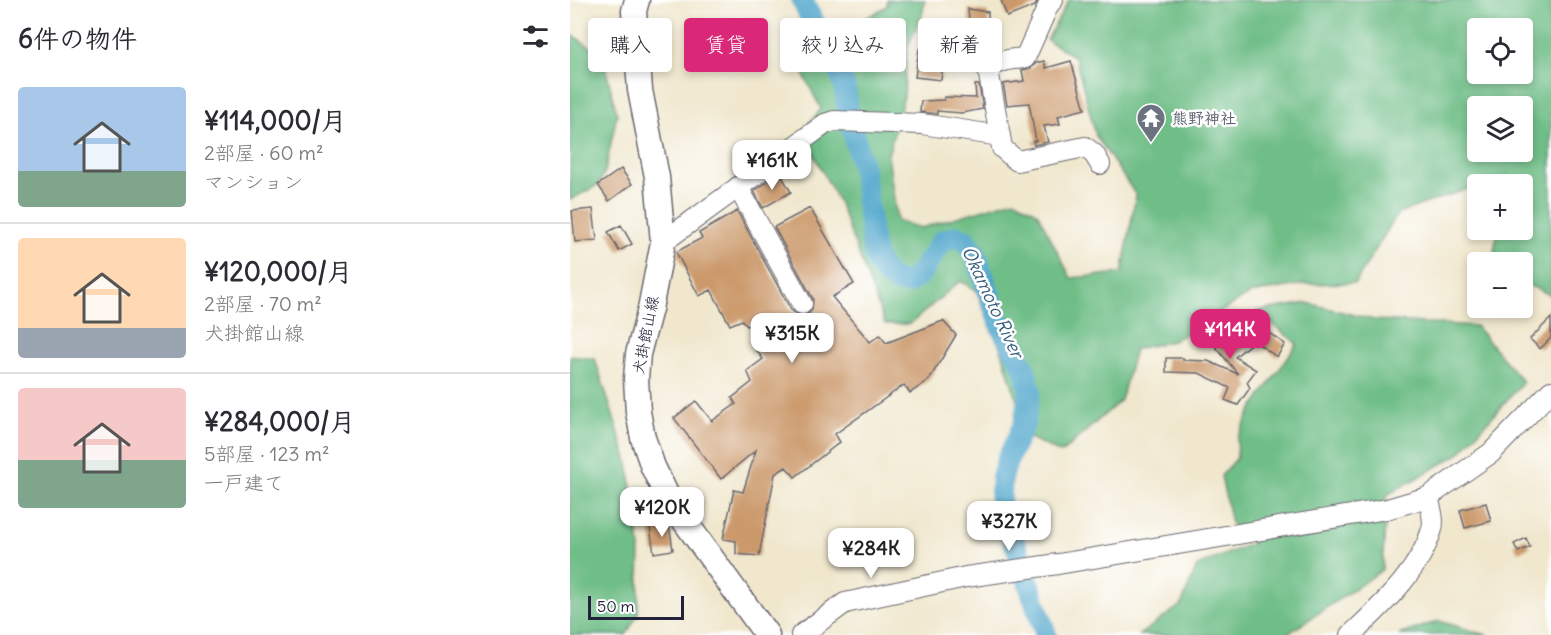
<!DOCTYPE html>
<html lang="ja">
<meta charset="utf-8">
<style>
:root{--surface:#fff;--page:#f7f7f7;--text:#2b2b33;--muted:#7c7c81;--line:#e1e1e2;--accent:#db2777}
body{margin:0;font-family:Delius,"Klee One",sans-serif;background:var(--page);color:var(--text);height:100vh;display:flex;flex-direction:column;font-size:22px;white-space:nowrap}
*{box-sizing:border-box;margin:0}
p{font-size:20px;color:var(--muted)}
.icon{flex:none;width:33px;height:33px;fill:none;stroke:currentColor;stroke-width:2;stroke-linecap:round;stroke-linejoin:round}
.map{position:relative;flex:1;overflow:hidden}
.panel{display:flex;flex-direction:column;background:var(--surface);width:570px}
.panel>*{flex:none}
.top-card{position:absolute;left:18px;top:18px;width:570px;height:54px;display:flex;gap:12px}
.fabs{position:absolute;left:897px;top:18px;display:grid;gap:12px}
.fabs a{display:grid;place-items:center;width:66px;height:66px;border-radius:6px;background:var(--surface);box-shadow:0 3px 9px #0003;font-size:30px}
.scale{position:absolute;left:18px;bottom:15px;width:96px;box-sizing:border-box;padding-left:6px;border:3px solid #22223b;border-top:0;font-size:16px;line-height:21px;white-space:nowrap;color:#22223b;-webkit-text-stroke:4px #fff;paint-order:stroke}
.price{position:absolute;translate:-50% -51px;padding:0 14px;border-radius:12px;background:#fff;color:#222;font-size:20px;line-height:39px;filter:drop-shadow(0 2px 3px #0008)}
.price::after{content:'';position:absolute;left:50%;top:36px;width:18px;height:14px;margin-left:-9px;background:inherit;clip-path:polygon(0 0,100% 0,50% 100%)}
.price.current{background:var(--accent);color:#fff}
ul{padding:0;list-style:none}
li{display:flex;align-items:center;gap:18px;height:150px;padding:0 18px}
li+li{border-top:2px solid var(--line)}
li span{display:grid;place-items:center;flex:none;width:168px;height:120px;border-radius:6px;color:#555}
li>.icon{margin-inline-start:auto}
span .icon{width:72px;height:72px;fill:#fffc;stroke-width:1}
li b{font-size:26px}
h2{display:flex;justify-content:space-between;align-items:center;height:72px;padding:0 18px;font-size:26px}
.chip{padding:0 21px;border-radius:6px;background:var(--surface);box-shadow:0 3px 9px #0003;font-size:21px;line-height:54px}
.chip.current{background:var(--accent);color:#fff}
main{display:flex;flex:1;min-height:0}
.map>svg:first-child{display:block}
.forest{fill:#70be87;stroke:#497061;stroke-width:1.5;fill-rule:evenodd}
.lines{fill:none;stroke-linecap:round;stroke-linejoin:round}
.river{stroke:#4fa6cb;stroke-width:22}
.building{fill:#cb996a}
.minor-casing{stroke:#6a676e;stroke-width:22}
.major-casing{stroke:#6a676e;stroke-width:27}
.minor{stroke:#fff;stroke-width:20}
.major{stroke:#fff;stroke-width:24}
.labels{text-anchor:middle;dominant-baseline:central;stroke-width:5;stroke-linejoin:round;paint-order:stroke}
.worship-label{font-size:16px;font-weight:bold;fill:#5b616d;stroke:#fff;text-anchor:start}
.street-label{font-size:16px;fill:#22223b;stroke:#fff}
.water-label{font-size:18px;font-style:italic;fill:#365d7c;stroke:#fff}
</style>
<main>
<section class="panel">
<h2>6件の物件<svg class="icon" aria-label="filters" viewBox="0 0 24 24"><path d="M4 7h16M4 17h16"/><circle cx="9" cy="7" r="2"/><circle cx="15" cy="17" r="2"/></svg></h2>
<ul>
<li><span style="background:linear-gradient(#a9c7e8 70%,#7fa58c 0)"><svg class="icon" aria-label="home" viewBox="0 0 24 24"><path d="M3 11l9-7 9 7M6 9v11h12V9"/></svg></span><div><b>¥114,000/月</b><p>2部屋 · 60 m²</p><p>マンション</p></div></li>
<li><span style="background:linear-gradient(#ffd9b3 75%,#9aa5b1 0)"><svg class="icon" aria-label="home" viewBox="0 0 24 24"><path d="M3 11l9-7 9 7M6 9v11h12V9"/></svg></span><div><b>¥120,000/月</b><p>2部屋 · 70 m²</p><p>犬掛館山線</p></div></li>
<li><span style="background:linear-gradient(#f6c9c9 60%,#7fa58c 0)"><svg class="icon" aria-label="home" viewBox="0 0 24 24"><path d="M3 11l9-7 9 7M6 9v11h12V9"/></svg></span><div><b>¥284,000/月</b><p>5部屋 · 123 m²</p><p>一戸建て</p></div></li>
</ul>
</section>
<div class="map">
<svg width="981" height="635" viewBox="0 0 981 635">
<rect width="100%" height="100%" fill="#fff"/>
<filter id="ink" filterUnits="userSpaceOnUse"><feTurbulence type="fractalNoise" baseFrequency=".0167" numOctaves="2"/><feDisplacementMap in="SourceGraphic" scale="12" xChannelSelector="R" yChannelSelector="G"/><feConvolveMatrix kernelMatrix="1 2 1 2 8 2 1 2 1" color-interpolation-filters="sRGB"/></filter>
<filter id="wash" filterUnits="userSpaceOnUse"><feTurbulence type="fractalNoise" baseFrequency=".008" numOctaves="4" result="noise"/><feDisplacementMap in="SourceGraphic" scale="24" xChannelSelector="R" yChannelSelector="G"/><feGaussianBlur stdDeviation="1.35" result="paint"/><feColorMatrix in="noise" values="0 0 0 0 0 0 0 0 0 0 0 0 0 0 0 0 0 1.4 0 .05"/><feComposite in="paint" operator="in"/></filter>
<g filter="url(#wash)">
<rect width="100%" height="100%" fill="#f0e7cd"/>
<path class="forest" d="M 317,0 L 355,0 L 352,16 L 337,48 L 334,96 L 318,155 L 327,221 L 351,228 L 444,200 L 467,212 L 501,278 L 552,273 L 566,195 L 526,136 L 505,57 L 477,40 L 499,0 L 981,0 L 981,295 L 953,283 L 952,262 L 934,262 L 924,251 L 928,230 L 952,230 L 952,184 L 937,184 L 938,176 L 908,184 L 907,186 L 828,213 L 785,283 L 735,284 L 681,293 L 603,341 L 565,349 L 551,400 L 491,453 L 458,437 L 432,352 L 406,290 L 390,281 L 340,324 L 315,324 L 270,205 L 232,132 L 251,109 L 218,44 L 276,30 L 317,6 ZM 908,28 L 952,28 L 952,74 L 908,74 ZM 908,106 L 952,106 L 952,152 L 908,152 Z
M 0,34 L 32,54 L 47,114 L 35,172 L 28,185 L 0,200 Z
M 737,303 L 804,320 L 906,326 L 953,382 L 889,454 L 817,495 L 812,570 L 716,635 L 569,635 L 611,605 L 627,566 L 683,543 L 661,523 L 651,476 L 667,458 L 667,439 L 682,409 L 727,344 L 687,311 Z
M 0,356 L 25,359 L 58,462 L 70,548 L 68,614 L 56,635 L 0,635 Z
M 869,621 L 917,635 L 828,635 Z"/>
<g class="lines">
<path class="river" d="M 232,0 L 239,14 L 265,58 L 275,88 L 279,117 L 293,169 L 303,248 L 308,264 L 317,275 L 327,282 L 338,283 L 349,275 L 372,241 L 387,236 L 395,240 L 404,251 L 431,327 L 454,367 L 460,390 L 454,424 L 437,461 L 432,478 L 430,505 L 447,549 L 476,635"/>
</g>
<g id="blocks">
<path class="building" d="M 431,0 L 468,0 L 465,6 L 437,17 Z
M 398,9 L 418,12 L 419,55 L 402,52 Z
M 349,49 L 375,53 L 371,80 L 345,77 Z
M 474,61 L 476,68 L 501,61 L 515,109 L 488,116 L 490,124 L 474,126 L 478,142 L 464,145 L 463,141 L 466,141 L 459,103 L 437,105 L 433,84 L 454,81 L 452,70 L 461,68 L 466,63 Z
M 405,85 L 409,85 L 413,109 L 392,113 L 367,111 L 367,114 L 350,112 L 351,101 L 374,100 L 374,97 L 406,98 Z
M 51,169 L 62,184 L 39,201 L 28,185 Z
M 210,173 L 221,192 L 193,208 L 184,191 Z
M 240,208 L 284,284 L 262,297 L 300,342 L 310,335 L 316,343 L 373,321 L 386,335 L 359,380 L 340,393 L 334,385 L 265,434 L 270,442 L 225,477 L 216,467 L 205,474 L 189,556 L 166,554 L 166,541 L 153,539 L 164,490 L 173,492 L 186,450 L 151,479 L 104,418 L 126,401 L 142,421 L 166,404 L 162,398 L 182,382 L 177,371 L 193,359 L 185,348 L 196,341 L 182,323 L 177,326 L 172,320 L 160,325 L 141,290 L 129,296 L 106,252 L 132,238 L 129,233 L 167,211 L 221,310 L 226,314 L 237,315 L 242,310 L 243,299 L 204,227 Z
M 23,209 L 27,240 L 5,242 L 2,211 Z
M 51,225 L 62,244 L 49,251 L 38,232 Z
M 981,318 L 981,338 L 970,349 L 960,339 Z
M 683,322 L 715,344 L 707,357 L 684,341 L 665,357 L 686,370 L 677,382 L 680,388 L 668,405 L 655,400 L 660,388 L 629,373 L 596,372 L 596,358 L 613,358 L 613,360 L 638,361 L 668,374 L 641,341 L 664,323 L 674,335 Z
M 916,503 L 921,521 L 895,528 L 890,510 Z
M 99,524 L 103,550 L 84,553 L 80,527 Z
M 956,538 L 960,547 L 948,552 L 944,544 Z"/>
</g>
</g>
<g filter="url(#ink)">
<use href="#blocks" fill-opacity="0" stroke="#6a676e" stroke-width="1.5"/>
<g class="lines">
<g class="minor-casing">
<path id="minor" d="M 430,136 L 418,70 C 429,60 441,59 455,58 L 479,4 L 483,0
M 168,187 L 232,304
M 93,242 L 255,124 L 264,121 L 352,124 L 430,136 L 432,148 L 447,161 L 515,147 L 524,154 L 530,164
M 231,635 L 275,603 L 396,577 L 488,564 L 817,509 L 858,497 L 921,453 L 981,391
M 781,635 C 812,605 850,571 862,529 C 865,519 860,506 858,497"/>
</g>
<g class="major-casing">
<path id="major" d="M 67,0 L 64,11 L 70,90 L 87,177 L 93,242 L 80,309 L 68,354 L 66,379 L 68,412 L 73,438 L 83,467 L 98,498 L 197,635"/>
</g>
<use href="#minor" class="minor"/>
<use href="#major" class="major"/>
</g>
</g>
<defs>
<g id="temple-pin" transform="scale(1.5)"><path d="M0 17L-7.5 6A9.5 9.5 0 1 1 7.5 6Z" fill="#6b7280" stroke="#fff"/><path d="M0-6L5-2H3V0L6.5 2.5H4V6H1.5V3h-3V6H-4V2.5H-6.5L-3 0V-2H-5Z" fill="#fff"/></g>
</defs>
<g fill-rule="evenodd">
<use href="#temple-pin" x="581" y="118"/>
</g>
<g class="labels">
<g class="worship-label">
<text x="602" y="118">熊野神社</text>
</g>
<g class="street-label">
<text transform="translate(75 335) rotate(-79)">犬掛館山線</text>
</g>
<g class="water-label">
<text transform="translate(423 302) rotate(65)">Okamoto River</text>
</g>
</g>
</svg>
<div class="fabs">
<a><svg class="icon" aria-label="locate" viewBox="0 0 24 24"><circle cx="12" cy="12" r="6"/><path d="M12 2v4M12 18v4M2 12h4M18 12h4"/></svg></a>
<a><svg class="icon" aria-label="layers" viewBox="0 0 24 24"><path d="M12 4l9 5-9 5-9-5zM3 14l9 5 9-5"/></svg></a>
<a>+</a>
<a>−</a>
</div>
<div class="scale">50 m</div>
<b class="price" style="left:202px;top:191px">¥161K</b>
<b class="price current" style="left:660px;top:360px">¥114K</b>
<b class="price" style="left:222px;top:364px">¥315K</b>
<b class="price" style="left:92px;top:538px">¥120K</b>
<b class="price" style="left:439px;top:552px">¥327K</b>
<b class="price" style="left:301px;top:579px">¥284K</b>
<div class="top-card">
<a class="chip">購入</a>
<a class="chip current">賃貸</a>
<a class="chip">絞り込み</a>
<a class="chip">新着</a>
</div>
</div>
</main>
